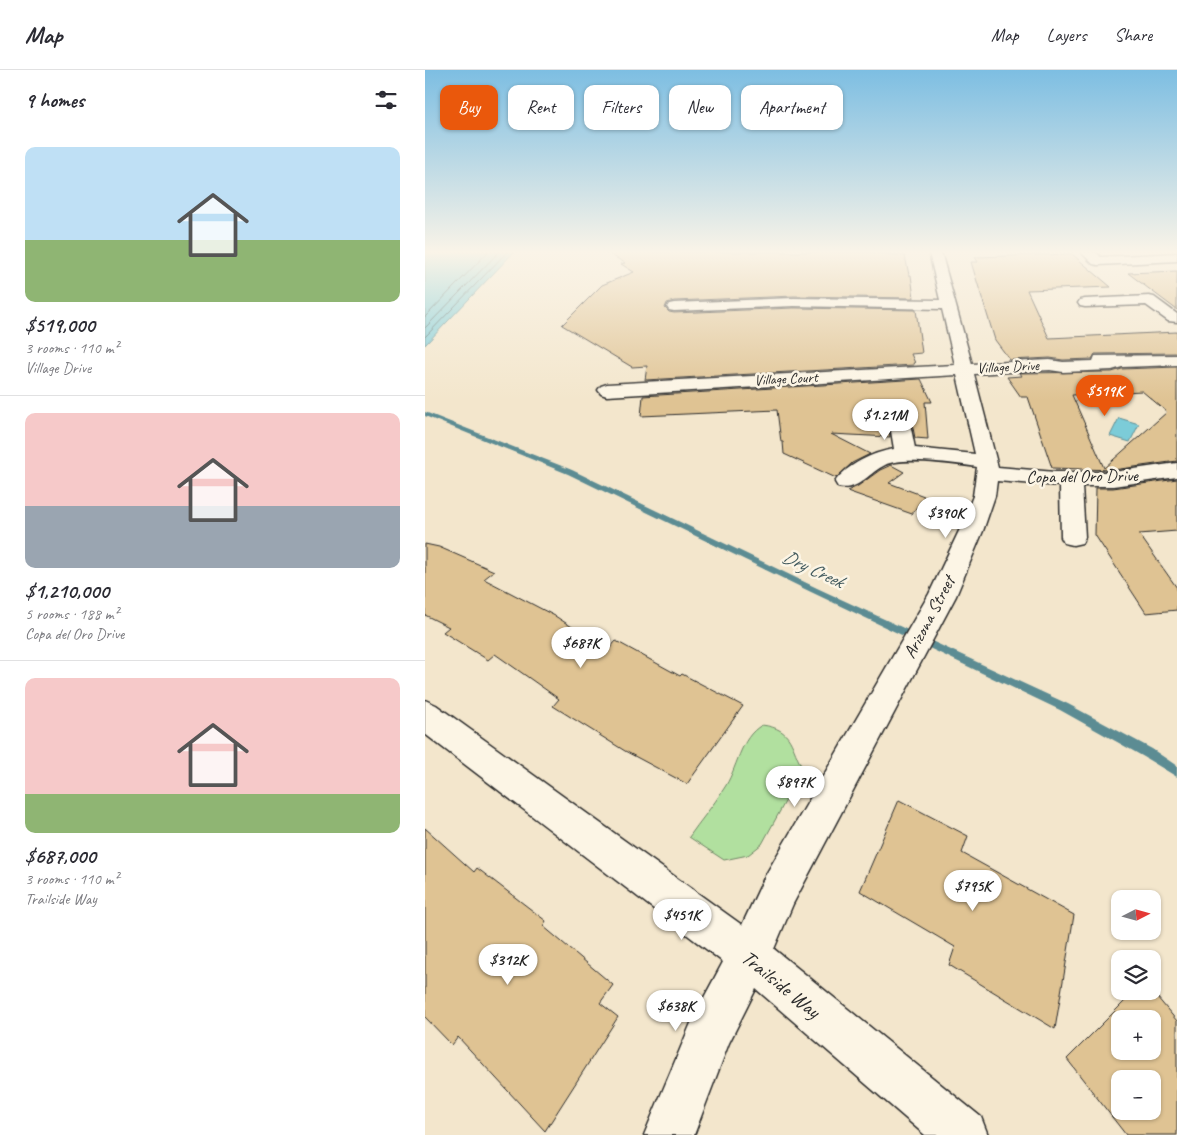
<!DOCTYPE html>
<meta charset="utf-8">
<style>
:root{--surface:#fff;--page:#f7f7f7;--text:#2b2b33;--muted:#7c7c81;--line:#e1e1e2;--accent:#ea580c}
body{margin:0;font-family:Caveat,sans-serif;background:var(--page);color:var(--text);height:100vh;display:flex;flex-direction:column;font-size:19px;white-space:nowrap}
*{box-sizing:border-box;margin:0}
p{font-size:16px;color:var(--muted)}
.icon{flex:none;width:28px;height:28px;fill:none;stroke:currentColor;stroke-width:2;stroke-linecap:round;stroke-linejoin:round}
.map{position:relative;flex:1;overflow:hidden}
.details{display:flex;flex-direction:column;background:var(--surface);width:425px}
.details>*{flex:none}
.top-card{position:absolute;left:15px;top:15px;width:475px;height:45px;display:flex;gap:10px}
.needle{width:32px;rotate:84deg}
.fabs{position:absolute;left:686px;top:820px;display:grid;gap:10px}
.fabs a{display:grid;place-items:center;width:50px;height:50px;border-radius:10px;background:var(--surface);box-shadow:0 1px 4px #0004;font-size:25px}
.price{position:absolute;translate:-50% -42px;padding:0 11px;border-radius:18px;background:#fff;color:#222;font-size:16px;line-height:32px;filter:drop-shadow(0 1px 2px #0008)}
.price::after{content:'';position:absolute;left:50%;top:30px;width:15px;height:11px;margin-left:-8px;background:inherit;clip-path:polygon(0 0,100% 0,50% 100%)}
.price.on{background:var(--accent);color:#fff}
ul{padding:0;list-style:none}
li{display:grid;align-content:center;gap:10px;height:265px;padding:0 25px}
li+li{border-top:1px solid var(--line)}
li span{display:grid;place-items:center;height:155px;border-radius:10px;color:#555}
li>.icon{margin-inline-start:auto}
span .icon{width:90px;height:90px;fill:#fffc;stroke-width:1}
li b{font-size:21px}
h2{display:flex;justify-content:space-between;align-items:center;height:60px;padding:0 25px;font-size:21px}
.tag{padding:0 18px;border-radius:10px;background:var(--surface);box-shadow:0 1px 4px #0004;font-size:18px;line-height:45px}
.tag.on{background:var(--accent);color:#fff}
header{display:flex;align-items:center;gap:30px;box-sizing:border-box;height:70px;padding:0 25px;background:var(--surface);border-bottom:1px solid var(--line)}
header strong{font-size:24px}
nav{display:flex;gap:28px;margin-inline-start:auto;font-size:18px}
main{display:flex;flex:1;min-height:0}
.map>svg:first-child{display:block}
.green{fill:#b1e09f;stroke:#6e8665}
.water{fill:#7cccd8;stroke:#5c8c93}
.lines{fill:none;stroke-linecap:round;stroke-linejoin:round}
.shore{stroke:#4b6b70;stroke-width:1}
.stream{fill:#5c8c93;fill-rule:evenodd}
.building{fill:#dfc393;stroke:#2b2b2b;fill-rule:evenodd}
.minor-casing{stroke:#2b2b2b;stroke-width:3}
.minor{fill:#fcf5e5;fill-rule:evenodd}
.labels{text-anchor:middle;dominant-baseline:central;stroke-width:5;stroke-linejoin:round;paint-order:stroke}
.far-street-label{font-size:15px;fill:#2b2b2b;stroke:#fcf5e5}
.street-label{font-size:18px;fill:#2b2b2b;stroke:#fcf5e5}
.water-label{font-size:19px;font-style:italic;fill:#435b5f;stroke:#fcf5e5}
.near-street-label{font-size:21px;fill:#2b2b2b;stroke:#fcf5e5}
</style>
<header>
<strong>Map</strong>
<nav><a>Map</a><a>Layers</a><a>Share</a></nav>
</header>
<main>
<section class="details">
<h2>9 homes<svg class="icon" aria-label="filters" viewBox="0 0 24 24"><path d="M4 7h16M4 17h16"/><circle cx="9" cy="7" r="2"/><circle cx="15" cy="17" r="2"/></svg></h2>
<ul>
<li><span style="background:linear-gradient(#bfe0f5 60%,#8fb573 0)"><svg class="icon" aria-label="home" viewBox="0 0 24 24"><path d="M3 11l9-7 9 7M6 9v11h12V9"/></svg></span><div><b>$519,000</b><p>3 rooms · 110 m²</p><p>Village Drive</p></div></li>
<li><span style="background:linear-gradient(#f6c9c9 60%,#9aa5b1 0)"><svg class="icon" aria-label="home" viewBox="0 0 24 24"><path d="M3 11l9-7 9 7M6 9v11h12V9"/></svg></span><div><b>$1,210,000</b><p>5 rooms · 188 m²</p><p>Copa del Oro Drive</p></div></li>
<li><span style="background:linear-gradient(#f6c9c9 75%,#8fb573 0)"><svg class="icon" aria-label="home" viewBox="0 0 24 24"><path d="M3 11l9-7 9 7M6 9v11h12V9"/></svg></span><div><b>$687,000</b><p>3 rooms · 110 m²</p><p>Trailside Way</p></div></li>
</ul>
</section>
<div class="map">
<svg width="752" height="1065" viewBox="0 0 752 1065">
<rect width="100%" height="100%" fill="#f3e6cc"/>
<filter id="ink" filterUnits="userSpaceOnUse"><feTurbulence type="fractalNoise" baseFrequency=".02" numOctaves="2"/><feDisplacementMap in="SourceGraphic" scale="10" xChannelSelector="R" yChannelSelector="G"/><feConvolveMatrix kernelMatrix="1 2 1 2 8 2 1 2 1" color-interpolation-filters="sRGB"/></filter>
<g filter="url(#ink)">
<path class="green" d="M 337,655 C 369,659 365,677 378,699 L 337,774 L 323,785 L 299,790 L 264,767 C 275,751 288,736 298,720 C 313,699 314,668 337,655 Z"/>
<path class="water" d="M 0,182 L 89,182 L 0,275 Z
M 694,348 L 714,354 L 705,372 L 685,366 Z"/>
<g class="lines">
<path class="shore" d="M 0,247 L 63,182
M 0,258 L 74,182
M 0,267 L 82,182"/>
<path class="stream" d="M 0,342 L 147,400 L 392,518 L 643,634 L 727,679 L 752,696 L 752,707 L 719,687 L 635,640 L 386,522 L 143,404 L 0,346 Z"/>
</g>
<path class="building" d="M 181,182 L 445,182 L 480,186 L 484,205 L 486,205 L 489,228 L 369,226 L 249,231 L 242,233 L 240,238 L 244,242 L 249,243 L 369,238 L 491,240 L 497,283 L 486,284 L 490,293 L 488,293 L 489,295 L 220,310 L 222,296 L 207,297 L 137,255 L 177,215 L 209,202 L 196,194 L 200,193 Z
M 647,184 L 686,217 L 602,220 L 624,268 L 752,262 L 752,283 L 670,284 L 667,289 L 638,290 L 625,288 L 585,290 L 570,270 L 546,192 L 553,192 L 550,187 Z
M 752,201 L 752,240 L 703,203 Z
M 752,297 L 752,391 L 688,400 L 627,398 L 603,327 L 596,327 L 582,307 L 597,306 L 595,303 L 687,302 L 697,299 ZM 717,321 L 742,342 L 679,398 L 647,325 Z
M 496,309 L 507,332 L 500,332 L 503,369 L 490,368 L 486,348 L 482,343 L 475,341 L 466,343 L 462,348 L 465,367 L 406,364 L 445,384 L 427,393 L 411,408 L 359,384 L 358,372 L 356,372 L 352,340 L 216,346 L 218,326 Z
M 466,395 L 479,402 L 464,413 L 499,426 L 487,444 L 422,421 L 433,416 L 455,400 Z
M 752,409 L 752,461 L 714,464 L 752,518 L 752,540 L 721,543 L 670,465 L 671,418 L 688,418 Z
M 0,474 L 14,477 L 69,501 L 59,509 L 130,546 L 183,580 L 191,571 L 255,606 L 257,604 L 318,636 L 262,714 L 200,681 L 128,636 L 134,629 L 70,584 L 63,590 L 18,562 L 24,557 L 0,545 Z
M 474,730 L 543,766 L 537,783 L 649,845 L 630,959 L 524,895 L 530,877 L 435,821 Z
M 0,758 L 49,802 L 52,798 L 121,851 L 118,856 L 188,915 L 175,933 L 193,947 L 120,1061 L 33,967 L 27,975 L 0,947 Z
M 710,921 L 727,921 L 752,951 L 752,1065 L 701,1065 L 642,989 ZM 695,949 L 728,949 L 728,981 L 695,981 ZM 695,1009 L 728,1009 L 728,1041 L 695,1041 Z"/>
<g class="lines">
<g class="minor-casing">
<path id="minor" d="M 504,182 L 516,182 L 547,294 L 625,290 L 638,292 L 668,291 L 670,286 L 752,285 L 752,295 L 697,297 L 687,300 L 638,302 L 625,300 L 549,304 L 573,397 L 630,402 L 688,402 L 752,393 L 752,407 L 688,416 L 657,416 L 660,467 L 657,473 L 648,475 L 639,473 L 636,467 L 635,416 L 572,411 L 570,426 L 558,461 L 531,526 L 368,834 L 349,879 L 556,1047 L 563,1065 L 500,1065 L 331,919 L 304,973 L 269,1065 L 219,1065 L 269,946 L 298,892 L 0,664 L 0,630 L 11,635 L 317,855 L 340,806 L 504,524 L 534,461 L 548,426 L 552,397 C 531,394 477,386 460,395 C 443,403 433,422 413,417 L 410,412 C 421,395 449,382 469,379 L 464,349 L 467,345 L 474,343 L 481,345 L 484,349 L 490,378 L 550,384 L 532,305 L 182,326 L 176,324 L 173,320 L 176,316 L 182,314 L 530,295 L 517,239 L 369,236 L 249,241 L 244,240 L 242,237 L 244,234 L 249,233 L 369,228 L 515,230 Z
M 656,182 L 670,182 L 676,187 L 752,183 L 752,191 L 673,195 L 668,194 Z
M 724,226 L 729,227 L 752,244 L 752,252 L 743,251 L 721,235 L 660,237 L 655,236 L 653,233 L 655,230 L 660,229 Z"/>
</g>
<use href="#minor" class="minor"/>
</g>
</g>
<linearGradient id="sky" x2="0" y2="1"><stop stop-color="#7dbee2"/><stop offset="0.55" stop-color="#faf4e8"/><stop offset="1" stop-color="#faf4e8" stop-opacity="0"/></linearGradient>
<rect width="752" height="331" fill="url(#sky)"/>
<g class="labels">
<g class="far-street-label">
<text transform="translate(583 297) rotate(-3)">Village Drive</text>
<text transform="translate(361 309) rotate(-3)">Village Court</text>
</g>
<g class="street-label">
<text transform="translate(657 406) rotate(-1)">Copa del Oro Drive</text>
<text transform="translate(504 547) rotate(-62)">Arizona Street</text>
</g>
<g class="water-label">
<text transform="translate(388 499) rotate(25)">Dry Creek</text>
</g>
<g class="near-street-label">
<text transform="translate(356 914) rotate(39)">Trailside Way</text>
</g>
</g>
</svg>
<div class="fabs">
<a><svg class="needle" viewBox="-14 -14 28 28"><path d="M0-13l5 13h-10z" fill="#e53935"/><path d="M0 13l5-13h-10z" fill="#7c7c81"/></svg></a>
<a><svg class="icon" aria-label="layers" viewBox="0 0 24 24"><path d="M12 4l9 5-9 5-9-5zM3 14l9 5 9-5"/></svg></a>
<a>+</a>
<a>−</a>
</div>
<b class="price on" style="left:680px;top:347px">$519K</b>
<b class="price" style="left:460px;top:371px">$1.21M</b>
<b class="price" style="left:521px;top:469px">$390K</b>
<b class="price" style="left:156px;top:599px">$687K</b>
<b class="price" style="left:370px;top:738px">$897K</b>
<b class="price" style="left:548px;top:842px">$795K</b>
<b class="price" style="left:257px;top:871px">$451K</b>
<b class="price" style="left:83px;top:916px">$312K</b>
<b class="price" style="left:251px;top:962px">$638K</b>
<div class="top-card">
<a class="tag on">Buy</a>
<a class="tag">Rent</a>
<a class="tag">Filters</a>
<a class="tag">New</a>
<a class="tag">Apartment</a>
</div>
</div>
</main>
